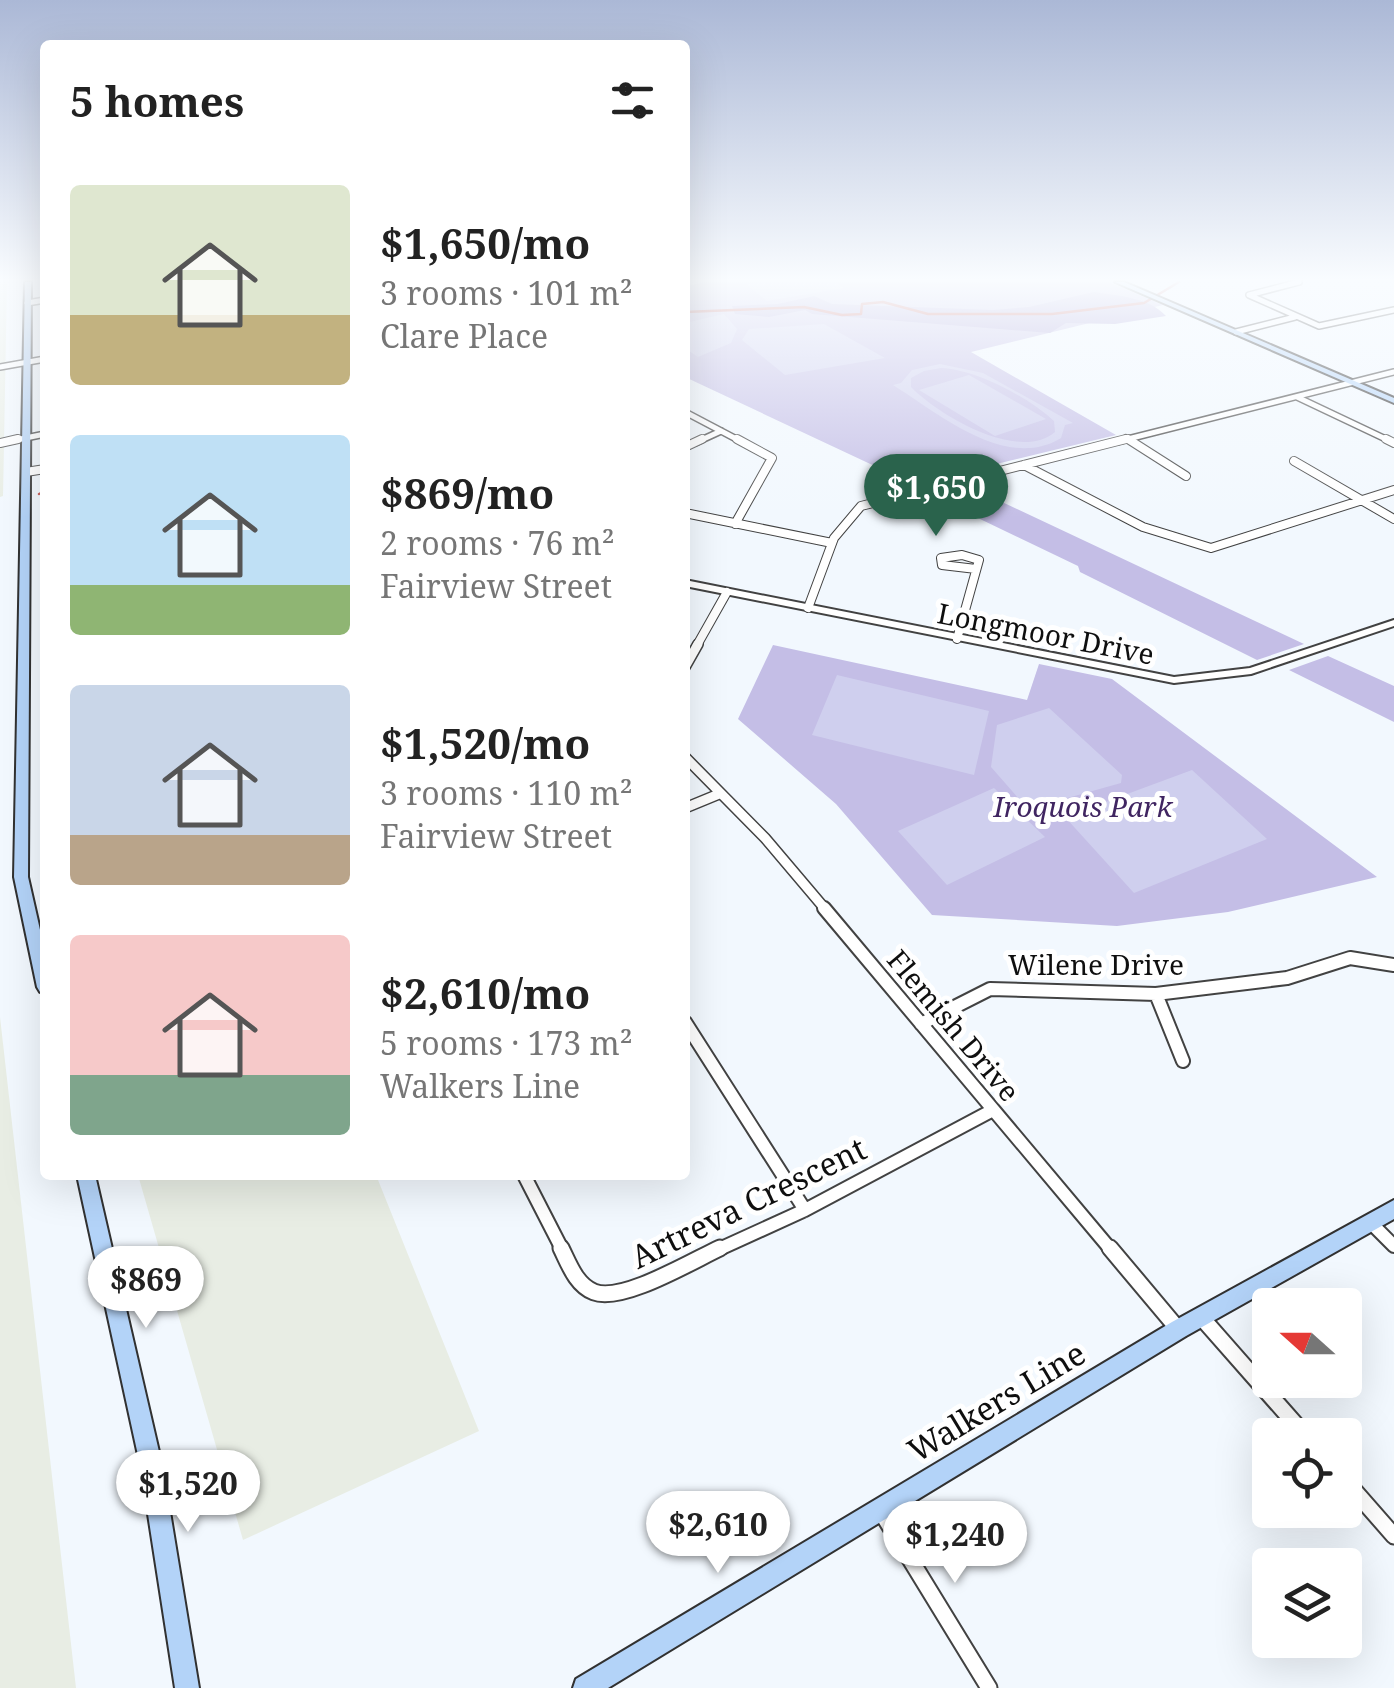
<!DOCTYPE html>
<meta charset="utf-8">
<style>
:root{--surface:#fff;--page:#f2f2f2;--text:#222;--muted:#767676;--accent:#2a634c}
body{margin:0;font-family:"Noto Serif",serif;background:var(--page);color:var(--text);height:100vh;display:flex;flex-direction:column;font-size:38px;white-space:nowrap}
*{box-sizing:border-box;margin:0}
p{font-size:32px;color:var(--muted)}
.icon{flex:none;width:55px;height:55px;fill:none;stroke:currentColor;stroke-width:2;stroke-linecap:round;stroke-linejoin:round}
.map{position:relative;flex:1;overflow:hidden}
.side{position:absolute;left:40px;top:40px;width:650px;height:1140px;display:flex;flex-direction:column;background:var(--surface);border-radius:10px;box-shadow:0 10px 40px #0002}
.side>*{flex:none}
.needle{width:65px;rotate:291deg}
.controls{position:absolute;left:1252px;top:1288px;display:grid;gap:20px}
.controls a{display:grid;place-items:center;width:110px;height:110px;border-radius:10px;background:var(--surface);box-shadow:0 10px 40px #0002;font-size:50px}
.price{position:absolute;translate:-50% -85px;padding:0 22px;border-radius:35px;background:#fff;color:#222;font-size:32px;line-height:65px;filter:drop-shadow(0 2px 5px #0008)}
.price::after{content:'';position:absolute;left:50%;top:60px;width:30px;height:22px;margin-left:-15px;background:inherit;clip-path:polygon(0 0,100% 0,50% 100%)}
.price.current{background:var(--accent);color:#fff}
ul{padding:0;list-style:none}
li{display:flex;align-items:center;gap:30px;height:250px;padding:0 30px}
li span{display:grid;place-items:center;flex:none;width:280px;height:200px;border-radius:10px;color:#555}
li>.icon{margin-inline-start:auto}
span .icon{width:120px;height:120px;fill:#fffc;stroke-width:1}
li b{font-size:42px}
h2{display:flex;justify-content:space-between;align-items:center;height:120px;padding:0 30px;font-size:42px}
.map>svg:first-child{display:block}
.industrial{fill:#e8ede4}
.green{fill:#c4bee6}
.forest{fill:#aa9fd5}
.pitch{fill:#cfcfee;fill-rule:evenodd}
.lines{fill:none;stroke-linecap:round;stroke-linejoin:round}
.stream{stroke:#c14f49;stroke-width:2.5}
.minor-far4-casing{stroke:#424242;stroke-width:8}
.minor-far3-casing{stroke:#424242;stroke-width:10}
.minor-far2-casing{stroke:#424242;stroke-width:12}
.minor-far1-casing{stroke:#424242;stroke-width:16}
.minor-casing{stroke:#424242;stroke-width:19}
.tertiary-casing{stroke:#424242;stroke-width:4}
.secondary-casing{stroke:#313131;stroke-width:4}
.minor-far4{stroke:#fff;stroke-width:5}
.minor-far3{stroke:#fff;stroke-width:8}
.minor-far2{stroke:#fff;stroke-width:9}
.minor-far1{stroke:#fff;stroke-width:12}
.minor{stroke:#fff;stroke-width:15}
.tertiary{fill:#fff;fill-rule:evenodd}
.secondary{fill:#b3d3f8;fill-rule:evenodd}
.labels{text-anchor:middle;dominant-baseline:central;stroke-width:10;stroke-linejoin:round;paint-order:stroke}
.street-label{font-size:28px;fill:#0f0f0f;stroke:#fff}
.park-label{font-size:28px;font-style:italic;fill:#402561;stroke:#fff}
.near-street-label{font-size:32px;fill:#0f0f0f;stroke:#fff}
</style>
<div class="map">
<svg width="1394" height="1688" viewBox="0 0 1394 1688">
<rect width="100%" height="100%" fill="#f2f8fe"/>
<path class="industrial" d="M 0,282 L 7,282 L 3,496 L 0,497 Z
M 0,1017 L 76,1688 L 0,1688 Z
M 138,1175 L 376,1175 L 479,1431 L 243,1540 Z"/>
<path class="green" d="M 706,282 L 1109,282 L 1163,305 L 971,352 L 1116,435 L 913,484 L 685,377 L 685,286 Z
M 968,486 L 1304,644 L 1257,660 L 1080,572 L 1078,566 L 930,495 Z
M 773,645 L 1027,700 L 1039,664 L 1112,679 L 1377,877 L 1228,912 L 1117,926 L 932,915 L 836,804 L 738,719 Z
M 1328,656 L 1394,686 L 1394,722 L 1289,670 Z"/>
<path class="forest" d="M 1094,292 C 1118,296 1149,297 1166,316 L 1115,324 L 1066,323 L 1050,333 L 812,314 L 805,310 L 769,317 L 735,314 L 732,306 L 778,304 L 814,296 L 832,304 L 993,310 L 1029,307 Z"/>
<path class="pitch" d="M 757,282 L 835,282 L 844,288 L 767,301 L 746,284 Z
M 724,314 L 737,329 L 731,343 L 698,357 L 685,348 L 685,323 Z
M 824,324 L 885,358 L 785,375 L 742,340 L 749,329 Z
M 940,364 L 983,373 L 1073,423 L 1065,425 L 1061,438 C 1006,472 938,413 893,385 L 901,383 L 912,370 ZM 941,368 C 975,369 1030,398 1054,421 L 1055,432 C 1019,463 938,415 911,387 L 911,378 L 924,371 Z
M 969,375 L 1046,419 L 995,436 L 919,390 Z
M 837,675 L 989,711 L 974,775 L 812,735 Z
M 1049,708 L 1122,775 L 1121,783 L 1028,809 L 991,767 L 997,725 Z
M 1192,770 L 1267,839 L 1134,893 L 1065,817 Z
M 994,788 L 1045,837 L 947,885 L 898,831 Z"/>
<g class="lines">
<path class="stream" d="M 685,312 L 804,307 L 842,315 L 861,314 L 862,304 L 883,302 L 928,314 L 1052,314 L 1144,303 L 1179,282
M 39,494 L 45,491"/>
<g class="minor-far4-casing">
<path id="minor-far4" d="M 1299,282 L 1249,295 L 1319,326 L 1394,310
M 27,303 L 45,300
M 1236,332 L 1295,317
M 0,367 L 45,359
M 1297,397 L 1392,442
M 685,412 L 742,442
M 1126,438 L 1132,442
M 6,442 L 45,434
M 697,442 L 721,431
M 1116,442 L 1394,372"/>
</g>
<g class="minor-far3-casing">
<path id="minor-far3" d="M 1128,439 L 1186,476
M 1386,439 L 1394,443
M 0,443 L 18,439
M 685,447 L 702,439
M 1294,461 L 1394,519
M 1024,465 L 1143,527 L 1211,548 L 1394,490
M 26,472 L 45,469
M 685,513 L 832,543
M 735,524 L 772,458 L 737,439
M 808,608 L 834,538 L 861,506 L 1126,439
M 957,639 L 979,560 L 962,555 L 941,558 L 942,565 L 976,569
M 696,647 L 727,592"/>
</g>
<g class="minor-far2-casing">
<path id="minor-far2" d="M 685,667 L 698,644
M 685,757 L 765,838 L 826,910
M 685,808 L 719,794"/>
</g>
<g class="minor-far1-casing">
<path id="minor-far1" d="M 824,908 L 1112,1251
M 1156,994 L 1183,1061
M 685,1022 L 805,1210
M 921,1024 L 990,989 L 1156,994 L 1287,978 L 1350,958 L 1394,965
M 524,1175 L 563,1251
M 1370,1222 L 1394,1246
M 715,1251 L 805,1210 L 993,1110"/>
</g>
<g class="minor-casing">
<path id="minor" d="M 561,1248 C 569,1264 576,1285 594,1292 C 622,1303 692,1261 720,1248
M 1110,1248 L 1178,1329
M 1202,1318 L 1305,1435
M 1345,1480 L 1394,1536
M 880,1510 L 989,1688"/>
</g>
<g class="tertiary-casing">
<path id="tertiary" d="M 685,580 L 1174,677 L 1250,668 L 1394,620 L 1394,626 L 1251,674 L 1174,683 L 685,586 Z"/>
</g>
<g class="secondary-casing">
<path id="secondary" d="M 25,282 L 31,282 L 28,877 L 45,952 L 45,994 L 40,992 L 37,987 L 14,877 Z
M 1115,282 L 1124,282 L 1394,398 L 1394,403 Z
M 77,1175 L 95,1175 L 163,1469 L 199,1688 L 175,1688 L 141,1469 Z
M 1394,1200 L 1394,1219 L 1186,1336 L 608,1688 L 573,1688 L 576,1679 L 1172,1322 Z"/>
</g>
<use href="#minor-far4" class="minor-far4"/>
<use href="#minor-far3" class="minor-far3"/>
<use href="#minor-far2" class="minor-far2"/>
<use href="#minor-far1" class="minor-far1"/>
<use href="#minor" class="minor"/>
<use href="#tertiary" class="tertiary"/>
<use href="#secondary" class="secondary"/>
</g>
<linearGradient id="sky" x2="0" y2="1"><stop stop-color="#abb8d6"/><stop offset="0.54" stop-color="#f9fcff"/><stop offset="1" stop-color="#f9fcff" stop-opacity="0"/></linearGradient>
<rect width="1394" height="518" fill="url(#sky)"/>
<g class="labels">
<g class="street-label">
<text transform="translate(1046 633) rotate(11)">Longmoor Drive</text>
<text x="1096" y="964">Wilene Drive</text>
<text transform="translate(954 1025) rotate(50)">Flemish Drive</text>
</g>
<g class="park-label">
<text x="1083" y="806">Iroquois Park</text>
</g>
<g class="near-street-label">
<text transform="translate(748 1202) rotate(-26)">Artreva Crescent</text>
<text transform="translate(996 1401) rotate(-31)">Walkers Line</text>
</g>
</g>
</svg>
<div class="controls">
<a><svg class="needle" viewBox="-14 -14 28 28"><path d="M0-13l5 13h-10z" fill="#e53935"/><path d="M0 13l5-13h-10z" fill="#767676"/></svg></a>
<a><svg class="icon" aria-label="locate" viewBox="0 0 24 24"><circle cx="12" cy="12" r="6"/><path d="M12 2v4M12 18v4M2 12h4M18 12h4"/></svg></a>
<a><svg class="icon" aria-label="layers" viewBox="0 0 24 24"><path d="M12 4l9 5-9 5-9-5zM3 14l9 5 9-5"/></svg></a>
</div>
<b class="price current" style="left:936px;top:539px">$1,650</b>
<b class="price" style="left:146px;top:1331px">$869</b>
<b class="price" style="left:188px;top:1535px">$1,520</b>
<b class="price" style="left:718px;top:1576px">$2,610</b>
<b class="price" style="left:955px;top:1586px">$1,240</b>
<section class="side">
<h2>5 homes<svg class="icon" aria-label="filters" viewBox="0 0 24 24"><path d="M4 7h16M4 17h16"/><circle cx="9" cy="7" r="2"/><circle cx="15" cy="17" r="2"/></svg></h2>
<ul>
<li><span style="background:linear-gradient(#dfe7d0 65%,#c2b280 0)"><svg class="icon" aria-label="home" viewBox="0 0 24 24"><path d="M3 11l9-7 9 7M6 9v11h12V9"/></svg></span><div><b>$1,650/mo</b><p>3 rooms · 101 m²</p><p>Clare Place</p></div></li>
<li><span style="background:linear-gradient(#bfe0f5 75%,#8fb573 0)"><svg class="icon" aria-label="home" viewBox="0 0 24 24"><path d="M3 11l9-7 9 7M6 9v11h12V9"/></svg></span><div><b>$869/mo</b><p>2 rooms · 76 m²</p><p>Fairview Street</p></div></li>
<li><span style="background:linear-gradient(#c9d6e8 75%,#b9a48a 0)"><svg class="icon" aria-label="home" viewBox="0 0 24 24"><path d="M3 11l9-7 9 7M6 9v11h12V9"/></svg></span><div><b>$1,520/mo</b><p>3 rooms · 110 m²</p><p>Fairview Street</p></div></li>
<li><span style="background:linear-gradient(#f6c9c9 70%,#7fa58c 0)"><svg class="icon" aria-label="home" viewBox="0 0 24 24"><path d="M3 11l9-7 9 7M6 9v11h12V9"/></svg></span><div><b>$2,610/mo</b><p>5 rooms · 173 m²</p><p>Walkers Line</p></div></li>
</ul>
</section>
</div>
